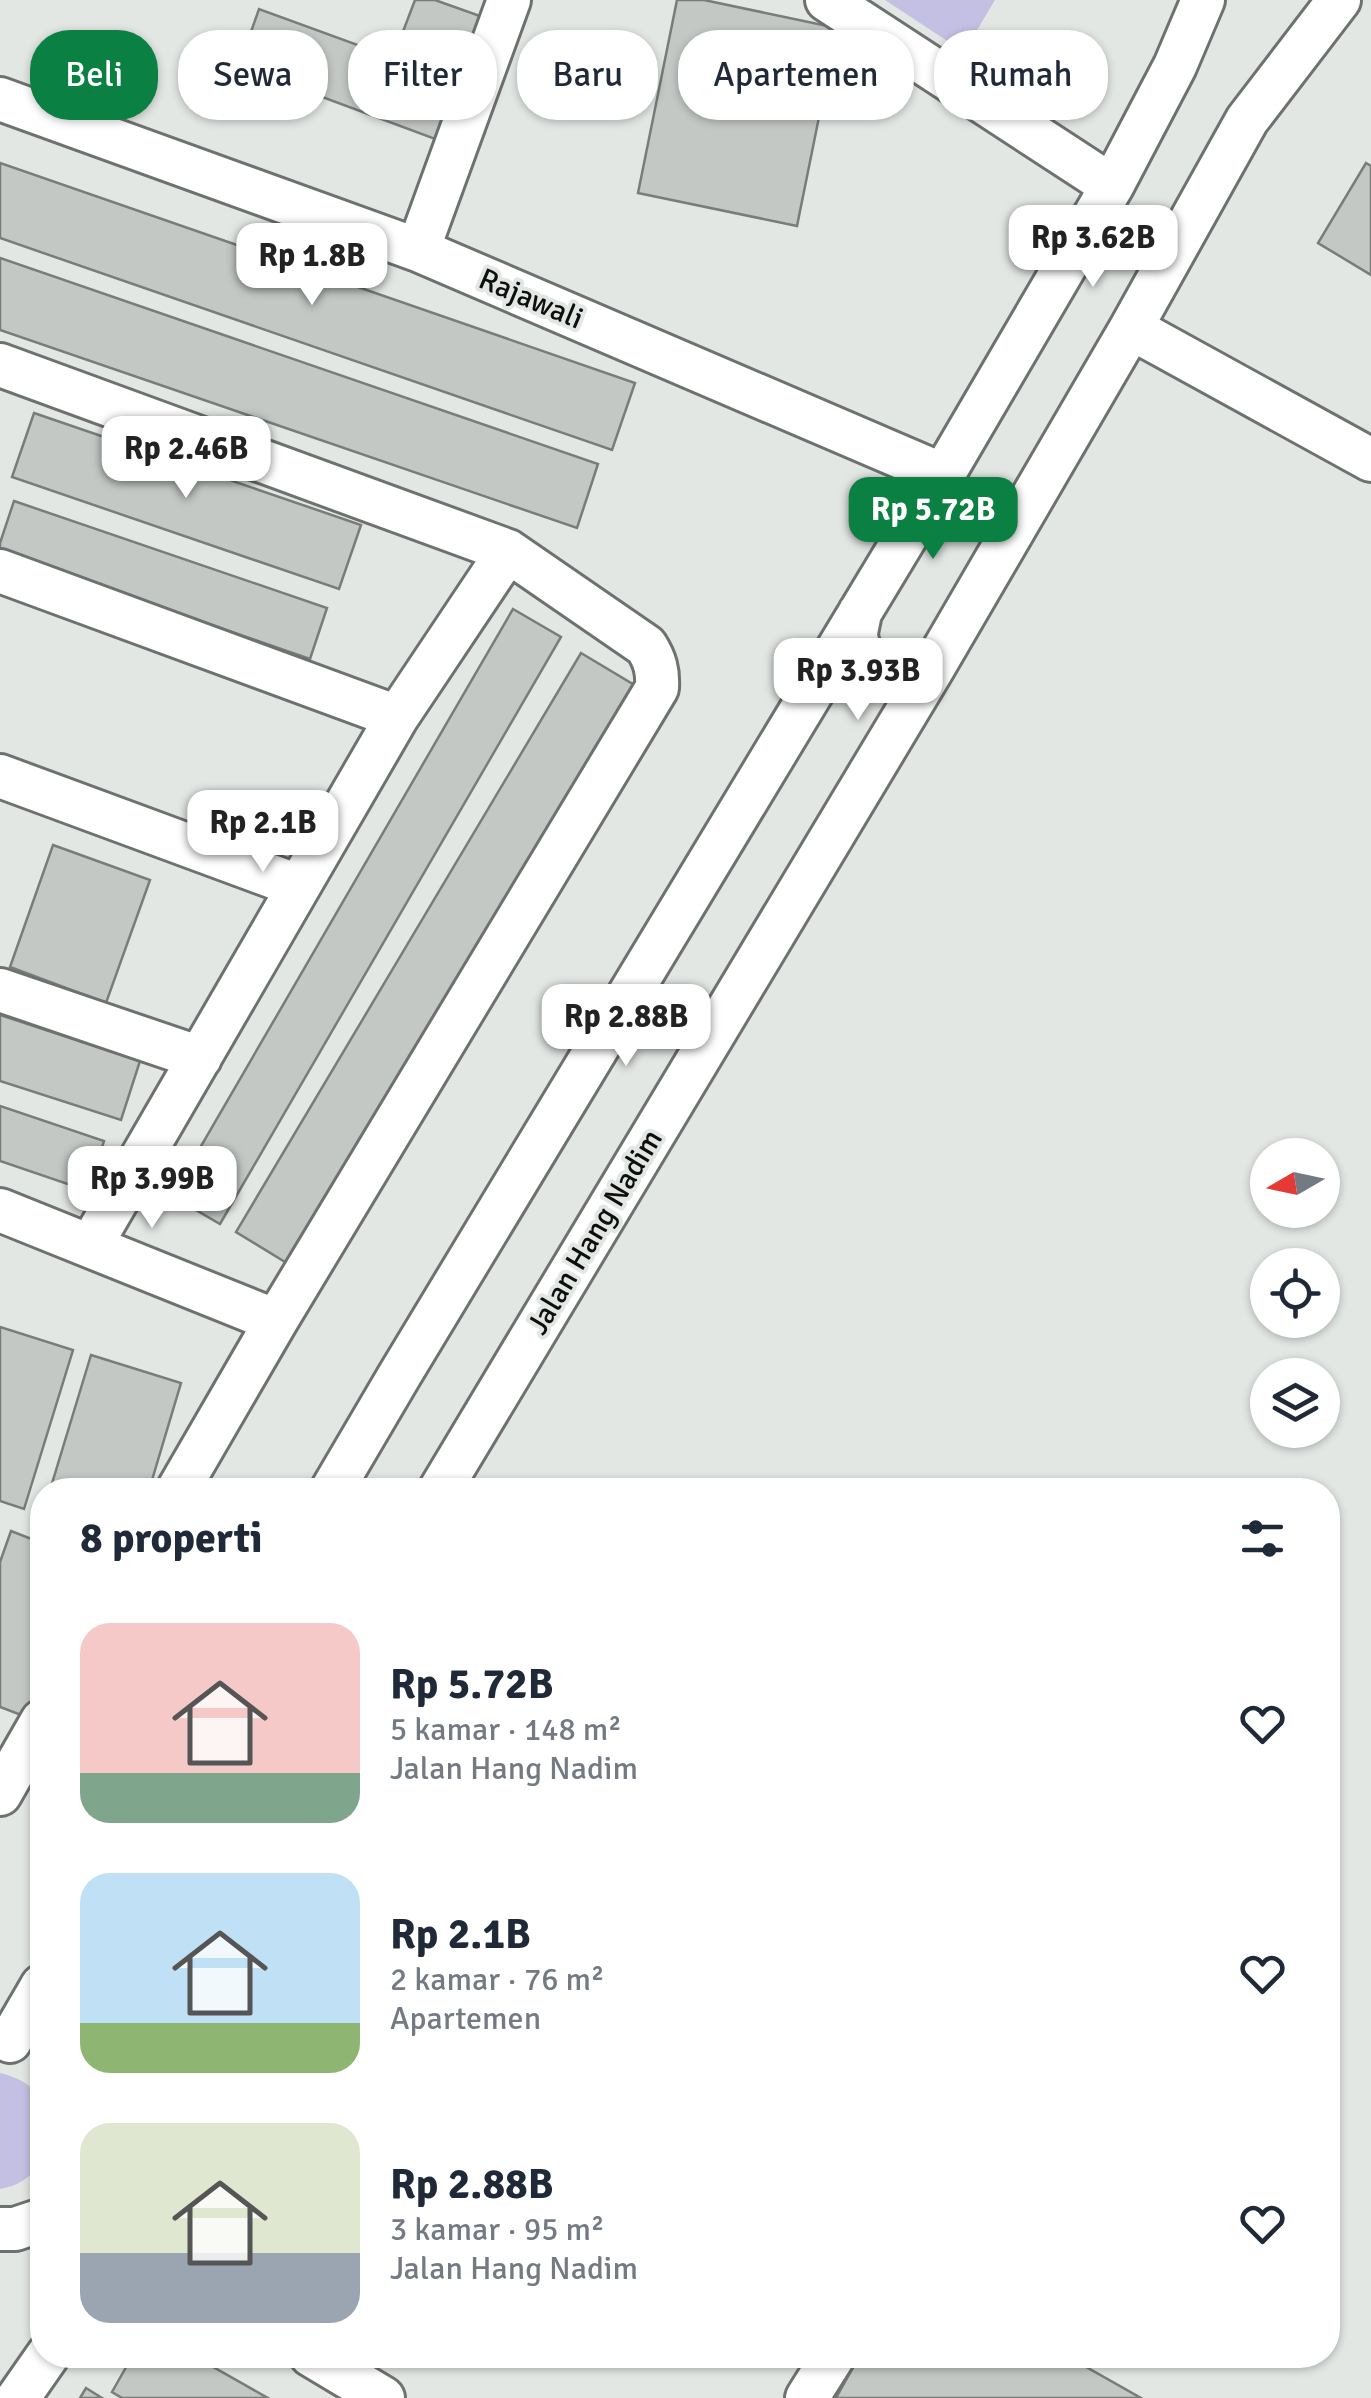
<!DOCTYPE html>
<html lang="id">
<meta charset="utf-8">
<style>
:root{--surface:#fff;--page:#f6f6f7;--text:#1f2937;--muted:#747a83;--accent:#0b8043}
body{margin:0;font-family:Signika,sans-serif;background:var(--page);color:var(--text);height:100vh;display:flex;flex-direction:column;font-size:38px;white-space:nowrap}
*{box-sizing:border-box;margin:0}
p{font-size:32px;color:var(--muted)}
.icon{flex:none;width:55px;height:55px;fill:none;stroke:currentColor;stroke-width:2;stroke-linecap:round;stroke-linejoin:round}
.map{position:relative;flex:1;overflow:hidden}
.panel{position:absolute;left:30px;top:1478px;width:1310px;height:890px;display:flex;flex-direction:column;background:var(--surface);border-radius:40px;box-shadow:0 2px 8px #0004}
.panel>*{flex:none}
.banner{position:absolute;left:30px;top:30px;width:1312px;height:90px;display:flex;gap:20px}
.needle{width:65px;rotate:261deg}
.buttons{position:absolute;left:1250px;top:1138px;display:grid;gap:20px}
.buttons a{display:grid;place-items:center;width:90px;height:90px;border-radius:50%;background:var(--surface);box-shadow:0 2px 8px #0004;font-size:50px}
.price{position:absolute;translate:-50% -85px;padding:0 22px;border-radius:20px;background:#fff;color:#222;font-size:32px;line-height:65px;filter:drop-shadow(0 2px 5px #0008)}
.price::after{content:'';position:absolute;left:50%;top:60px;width:30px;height:22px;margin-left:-15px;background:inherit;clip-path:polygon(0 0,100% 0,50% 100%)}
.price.selected{background:var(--accent);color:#fff}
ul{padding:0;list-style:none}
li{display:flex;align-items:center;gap:30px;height:250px;padding:0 50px}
li span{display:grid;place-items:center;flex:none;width:280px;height:200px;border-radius:30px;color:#555}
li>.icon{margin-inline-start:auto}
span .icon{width:120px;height:120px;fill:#fffc;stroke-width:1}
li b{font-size:42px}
h2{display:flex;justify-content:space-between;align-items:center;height:120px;padding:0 50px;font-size:42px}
.tag{padding:0 35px;border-radius:40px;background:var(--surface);box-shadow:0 2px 8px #0004;font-size:35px;line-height:90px}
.tag.selected{background:var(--accent);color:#fff}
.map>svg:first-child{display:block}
.green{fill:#c4c0e4}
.building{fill:#c3c8c4;stroke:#797d7a;stroke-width:2.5}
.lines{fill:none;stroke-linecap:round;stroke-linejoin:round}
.minor-casing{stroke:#6e726f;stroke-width:48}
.minor{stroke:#fff;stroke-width:42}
.labels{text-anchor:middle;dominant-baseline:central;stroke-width:8;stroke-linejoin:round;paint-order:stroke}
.street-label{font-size:30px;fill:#0d0f0e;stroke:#e3e7e4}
</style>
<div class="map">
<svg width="1371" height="2398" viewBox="0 0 1371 2398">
<rect width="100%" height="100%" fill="#e3e7e4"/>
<path class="green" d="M 885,0 L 995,0 L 964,52 Z
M 0,2073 C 55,2087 43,2117 42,2163 C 30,2177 19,2186 0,2189 Z"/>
<path class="building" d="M 415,0 L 435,0 L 480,16 L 435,139 L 239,66 L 259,9 L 393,58 Z
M 677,0 L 704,0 L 837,28 L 797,226 L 638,193 Z
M 0,163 L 635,383 L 612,450 L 0,238 Z
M 1366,163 L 1371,166 L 1371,275 L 1318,243 Z
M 0,258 L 598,464 L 577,528 L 0,330 Z
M 34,413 L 361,525 L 339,589 L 12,477 Z
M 14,501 L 327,608 L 310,659 L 0,552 L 0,543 Z
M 513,609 L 561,637 L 220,1224 L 172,1196 Z
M 581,653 L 636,686 L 290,1265 L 236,1232 Z
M 53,845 L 150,880 L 106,1003 L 10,967 Z
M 0,1015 L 140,1061 L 121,1120 L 0,1081 Z
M 0,1106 L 104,1141 L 88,1191 L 0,1161 Z
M 0,1327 L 73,1350 L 24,1509 L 0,1501 Z
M 91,1355 L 181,1383 L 149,1490 L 50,1490 Z
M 11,1531 L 42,1543 L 42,1706 L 37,1721 L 0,1707 L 0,1562 Z
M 133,2355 L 192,2355 L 268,2398 L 122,2398 L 112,2392 Z
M 860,2355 L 1065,2355 L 1141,2398 L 836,2398 Z
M 86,2388 L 102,2398 L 80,2398 Z"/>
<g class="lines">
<g class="minor-casing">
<path id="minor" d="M 827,0 L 1112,186
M 0,99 L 418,250 L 943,475
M 418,250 L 509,0
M 1131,328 L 1371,460
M 0,365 L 508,551 L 646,646 C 655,660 658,671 657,688 L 276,1321 L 178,1490
M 0,571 L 397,717
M 860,612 C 859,620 856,629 856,636 C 859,660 887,680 910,676 C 917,675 926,671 933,668
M 0,776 L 298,886
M 0,990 L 200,1058
M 0,1210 L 276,1321
M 91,1245 L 397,717 L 508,551
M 332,1490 L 399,1376 L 943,475 L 1112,186 L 1175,66 L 1203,0
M 440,1490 L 933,668 L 1131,328 L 1247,120 L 1339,0
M 0,1794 L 42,1721
M 10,2041 L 42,1986
M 0,2229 L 15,2229 L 42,2220
M 311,2355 L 383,2398
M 18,2398 L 48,2355
M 807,2398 L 834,2355"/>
</g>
<use href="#minor" class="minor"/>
</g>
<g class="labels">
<g class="street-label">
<text transform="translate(531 299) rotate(23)">Rajawali</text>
<text transform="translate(595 1232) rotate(-59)">Jalan Hang Nadim</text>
</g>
</g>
</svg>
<div class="buttons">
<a><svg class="needle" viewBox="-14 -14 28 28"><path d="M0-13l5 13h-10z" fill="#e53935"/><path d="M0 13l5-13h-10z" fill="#747a83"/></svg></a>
<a><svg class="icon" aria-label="locate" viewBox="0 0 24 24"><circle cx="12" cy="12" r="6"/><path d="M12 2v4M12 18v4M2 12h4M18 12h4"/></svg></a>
<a><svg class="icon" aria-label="layers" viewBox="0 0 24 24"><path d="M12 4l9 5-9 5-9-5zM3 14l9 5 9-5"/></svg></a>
</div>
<b class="price" style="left:1093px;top:290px">Rp 3.62B</b>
<b class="price" style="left:312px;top:308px">Rp 1.8B</b>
<b class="price" style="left:186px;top:501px">Rp 2.46B</b>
<b class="price selected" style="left:933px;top:562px">Rp 5.72B</b>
<b class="price" style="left:858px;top:723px">Rp 3.93B</b>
<b class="price" style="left:263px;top:875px">Rp 2.1B</b>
<b class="price" style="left:626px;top:1069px">Rp 2.88B</b>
<b class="price" style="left:152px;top:1231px">Rp 3.99B</b>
<div class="banner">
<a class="tag selected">Beli</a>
<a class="tag">Sewa</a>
<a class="tag">Filter</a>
<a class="tag">Baru</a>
<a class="tag">Apartemen</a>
<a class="tag">Rumah</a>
</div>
<section class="panel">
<h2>8 properti<svg class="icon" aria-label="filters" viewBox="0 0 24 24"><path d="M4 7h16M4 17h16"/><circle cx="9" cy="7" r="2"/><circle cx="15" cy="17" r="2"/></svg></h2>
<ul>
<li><span style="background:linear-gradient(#f6c9c9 75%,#7fa58c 0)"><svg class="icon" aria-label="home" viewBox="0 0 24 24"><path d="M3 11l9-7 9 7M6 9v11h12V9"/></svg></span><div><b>Rp 5.72B</b><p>5 kamar · 148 m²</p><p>Jalan Hang Nadim</p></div><svg class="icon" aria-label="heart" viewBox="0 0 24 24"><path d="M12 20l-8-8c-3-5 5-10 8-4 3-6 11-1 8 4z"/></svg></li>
<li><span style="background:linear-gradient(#bfe0f5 75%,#8fb573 0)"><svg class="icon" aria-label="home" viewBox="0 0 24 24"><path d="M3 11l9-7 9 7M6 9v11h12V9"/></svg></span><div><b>Rp 2.1B</b><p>2 kamar · 76 m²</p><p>Apartemen</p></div><svg class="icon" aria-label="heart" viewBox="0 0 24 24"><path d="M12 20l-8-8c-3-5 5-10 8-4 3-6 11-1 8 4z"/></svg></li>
<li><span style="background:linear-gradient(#dfe7d0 65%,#9aa5b1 0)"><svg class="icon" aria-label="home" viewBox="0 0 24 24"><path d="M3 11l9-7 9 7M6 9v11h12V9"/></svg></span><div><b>Rp 2.88B</b><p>3 kamar · 95 m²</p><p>Jalan Hang Nadim</p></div><svg class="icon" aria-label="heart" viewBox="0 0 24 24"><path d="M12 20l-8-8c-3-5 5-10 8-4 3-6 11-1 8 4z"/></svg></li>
</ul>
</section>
</div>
